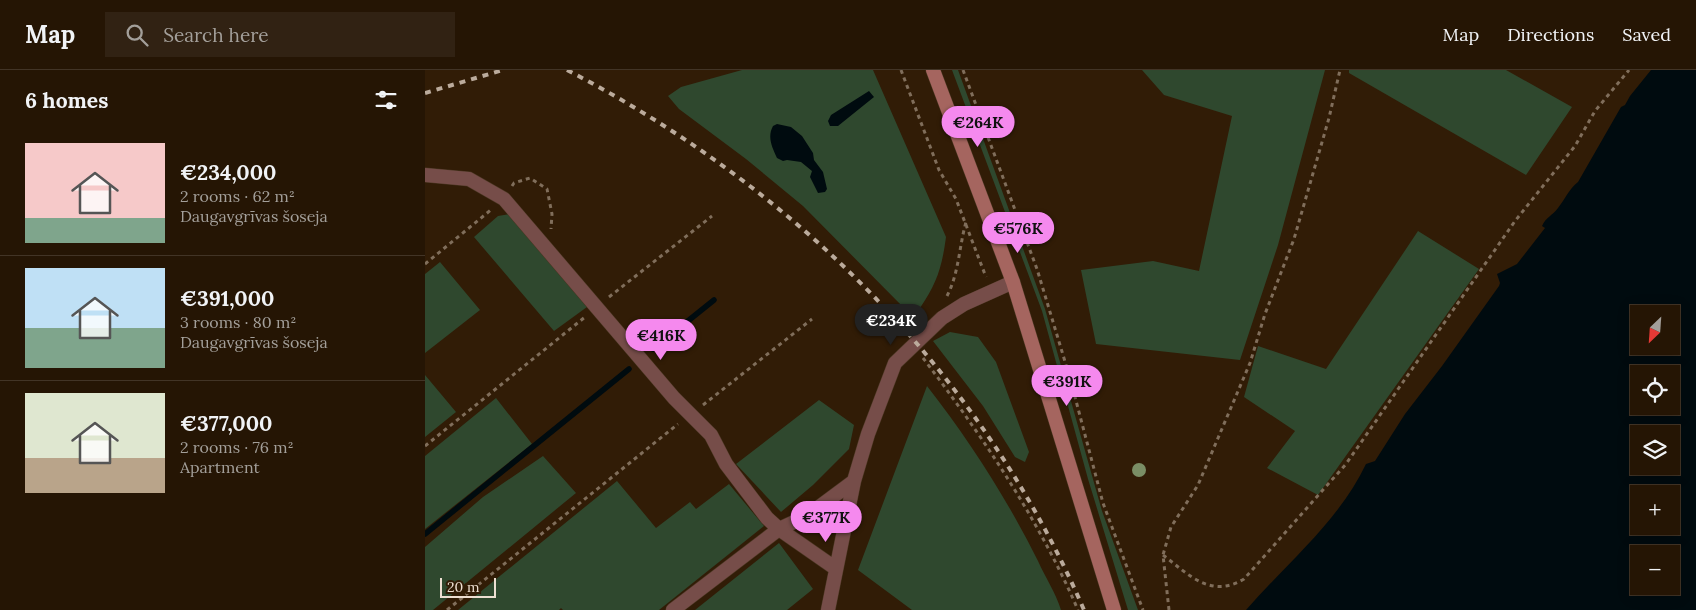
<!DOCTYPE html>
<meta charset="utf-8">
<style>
:root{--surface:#251504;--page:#312213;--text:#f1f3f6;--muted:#a39f9a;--line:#423426;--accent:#f589ee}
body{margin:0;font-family:Lora,serif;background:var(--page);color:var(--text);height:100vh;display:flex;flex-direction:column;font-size:19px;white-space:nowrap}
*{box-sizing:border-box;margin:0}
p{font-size:16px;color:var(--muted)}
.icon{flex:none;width:28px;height:28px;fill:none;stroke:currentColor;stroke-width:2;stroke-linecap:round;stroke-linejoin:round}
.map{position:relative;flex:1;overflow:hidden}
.panel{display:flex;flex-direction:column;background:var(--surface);width:425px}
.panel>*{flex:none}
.needle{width:32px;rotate:205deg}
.fabs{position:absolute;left:1205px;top:235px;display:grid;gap:10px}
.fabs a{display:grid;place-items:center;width:50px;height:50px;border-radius:0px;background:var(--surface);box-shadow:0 2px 12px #0003,0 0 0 1px var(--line);font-size:25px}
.scale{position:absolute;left:15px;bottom:12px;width:56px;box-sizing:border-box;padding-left:5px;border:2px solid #eddfd2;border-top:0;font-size:14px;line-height:18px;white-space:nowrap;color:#eddfd2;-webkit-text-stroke:4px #311c06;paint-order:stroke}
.price{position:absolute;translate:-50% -42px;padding:0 11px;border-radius:18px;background:var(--accent);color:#111;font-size:16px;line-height:32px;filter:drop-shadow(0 1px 2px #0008)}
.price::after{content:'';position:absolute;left:50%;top:30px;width:15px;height:11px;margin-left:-8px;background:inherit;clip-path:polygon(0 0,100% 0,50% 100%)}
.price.selected{background:#222;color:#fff}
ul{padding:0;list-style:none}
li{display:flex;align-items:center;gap:15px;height:125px;padding:0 25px}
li+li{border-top:1px solid var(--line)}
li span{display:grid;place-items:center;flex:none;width:140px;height:100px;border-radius:0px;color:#555}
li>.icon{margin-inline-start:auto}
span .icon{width:60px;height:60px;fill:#fffc;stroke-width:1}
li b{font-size:21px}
h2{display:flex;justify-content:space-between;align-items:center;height:60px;padding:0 25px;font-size:21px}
header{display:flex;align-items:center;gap:30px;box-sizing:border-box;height:70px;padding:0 25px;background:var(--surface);border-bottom:1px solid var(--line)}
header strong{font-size:24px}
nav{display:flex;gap:28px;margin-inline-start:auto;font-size:18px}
.search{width:350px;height:45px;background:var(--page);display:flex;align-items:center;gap:12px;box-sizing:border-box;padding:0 18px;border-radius:0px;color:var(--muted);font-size:19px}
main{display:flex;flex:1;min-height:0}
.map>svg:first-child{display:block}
.green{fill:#2f482e}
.water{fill:#000b0f;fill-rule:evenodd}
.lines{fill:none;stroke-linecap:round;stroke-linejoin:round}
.stream{stroke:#000b0f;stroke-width:5.5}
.minor-casing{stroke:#4b3723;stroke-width:15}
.secondary-casing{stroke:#4b3723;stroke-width:15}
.path{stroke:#806e5b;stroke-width:3;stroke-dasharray:4 4;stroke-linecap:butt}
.minor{stroke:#764d49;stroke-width:14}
.secondary{stroke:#a5655f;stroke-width:14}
.rail{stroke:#bbab9c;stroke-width:4;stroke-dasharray:6 6;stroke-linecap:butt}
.tree{fill:#7a8e65}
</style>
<header>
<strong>Map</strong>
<div class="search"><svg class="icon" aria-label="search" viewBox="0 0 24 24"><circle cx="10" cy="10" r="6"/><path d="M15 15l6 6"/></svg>Search here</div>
<nav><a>Map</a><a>Directions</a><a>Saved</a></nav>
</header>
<main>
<section class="panel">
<h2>6 homes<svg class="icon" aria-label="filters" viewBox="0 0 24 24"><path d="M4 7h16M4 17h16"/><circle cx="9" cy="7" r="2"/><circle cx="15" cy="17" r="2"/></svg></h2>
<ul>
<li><span style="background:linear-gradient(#f6c9c9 75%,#7fa58c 0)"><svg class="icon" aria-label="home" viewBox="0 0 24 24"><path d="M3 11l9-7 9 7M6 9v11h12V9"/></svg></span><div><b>€234,000</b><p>2 rooms · 62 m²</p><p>Daugavgrīvas šoseja</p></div></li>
<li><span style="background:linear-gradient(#bfe0f5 60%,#7fa58c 0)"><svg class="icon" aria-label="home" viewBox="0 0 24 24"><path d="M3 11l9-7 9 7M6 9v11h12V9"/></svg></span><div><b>€391,000</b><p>3 rooms · 80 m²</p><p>Daugavgrīvas šoseja</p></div></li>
<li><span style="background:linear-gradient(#dfe7d0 65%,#b9a48a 0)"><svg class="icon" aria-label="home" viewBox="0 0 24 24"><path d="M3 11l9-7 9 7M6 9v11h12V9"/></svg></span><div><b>€377,000</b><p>2 rooms · 76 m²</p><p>Apartment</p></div></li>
</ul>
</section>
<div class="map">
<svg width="1271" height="540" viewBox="0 0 1271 540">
<rect width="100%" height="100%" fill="#311c06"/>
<path class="green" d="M 317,0 L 448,0 L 521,167 C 517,197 512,213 495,238 L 482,241 L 378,136 L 321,89 L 254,39 L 243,26 L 256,17 Z
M 527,0 L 533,0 L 620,239 L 677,441 L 713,540 L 703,540 L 663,409 L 617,241 Z
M 717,0 L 900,0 L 853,175 L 815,290 L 671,274 L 656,200 L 728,191 L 774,201 L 807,46 L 739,25 Z
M 924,0 L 1081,0 L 1147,37 L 1101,105 L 924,3 Z
M 85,144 L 162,237 L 129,261 L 49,167 L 73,146 Z
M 993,161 L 1054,199 L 893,425 L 842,398 L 870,361 L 819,327 L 833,276 L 901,299 Z
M 15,192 L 55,240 L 0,283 L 0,204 Z
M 525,262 L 553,267 L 571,292 L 604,382 L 600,392 L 590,387 L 558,336 L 508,271 Z
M 0,305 L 31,342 L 0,367 Z
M 502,316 C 545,371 582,429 613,491 C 620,507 631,523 636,540 L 487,540 L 433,500 Z
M 71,328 L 107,374 L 0,459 L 0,386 Z
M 394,330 L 429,355 L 424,379 L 388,415 L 356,442 L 311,394 Z
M 118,386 L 151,423 L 8,540 L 0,540 L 0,477 L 58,427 Z
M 192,411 L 231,458 L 265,432 L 271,439 L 304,414 L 339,456 L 234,540 L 138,540 L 136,538 L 134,540 L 33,540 Z
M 354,473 L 388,519 L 362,540 L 270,540 Z"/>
<path class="water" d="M 1226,0 L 1271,0 L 1271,540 L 821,540 C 862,493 914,451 941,394 L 950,391 L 980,344 L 1017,296 L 1074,216 L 1075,213 L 1072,204 L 1092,194 L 1120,158 L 1117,156 C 1121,147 1127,146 1133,138 C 1140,129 1144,119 1153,112 L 1196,37 L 1200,35 L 1205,26 ZM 1214,244 L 1246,244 L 1246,276 L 1214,276 ZM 1214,304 L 1246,304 L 1246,336 L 1214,336 ZM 1214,364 L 1246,364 L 1246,396 L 1214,396 ZM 1214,424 L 1246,424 L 1246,456 L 1214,456 ZM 1214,484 L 1246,484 L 1246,516 L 1214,516 Z
M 444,21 L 449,27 L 413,56 L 405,56 L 403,51 L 406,45 Z
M 352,54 L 366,57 L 377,66 L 388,83 L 389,90 L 398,102 L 402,119 L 400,122 L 393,123 L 385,107 L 387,101 L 376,92 L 362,90 L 358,91 L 352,88 C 347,77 342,67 348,56 Z"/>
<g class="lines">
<path class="stream" d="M 228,279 L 289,230
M 0,464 L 204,299"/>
<g class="minor-casing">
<path id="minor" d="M 0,105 L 44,109 L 79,129 L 249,328 L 286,365 L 301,394 L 342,448 L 354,459 L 410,498
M 248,540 L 354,459 L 382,446 L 429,411
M 403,540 L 429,411 L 443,364 L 470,293 L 517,248 L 539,234 L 588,212"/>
</g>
<g class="secondary-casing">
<path id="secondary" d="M 508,0 L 588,212 L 689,540"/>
</g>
<path class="path" d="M 476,0 L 514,100 L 531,129 L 561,207
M 538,0 L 612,199 L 645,308 L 678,433 L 718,540
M 87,116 L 89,113 L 105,108 L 122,119 L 127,144 L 126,159
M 0,194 L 67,139
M 522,226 C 534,203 534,177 541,152
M 184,227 L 287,146
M 498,288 C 558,367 613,448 653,540
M 278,335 L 387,249
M 0,376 L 160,247
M 738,485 C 764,505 786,529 819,509 L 921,394 L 1090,151 L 1150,76 L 1170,41 L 1204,0
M 22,540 L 253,354
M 744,540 L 738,485 L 746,457 L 773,415 L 825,293 L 840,244 L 869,169 L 904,48 L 915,0"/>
<use href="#minor" class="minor"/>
<use href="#secondary" class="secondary"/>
<path class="rail" d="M 142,0 C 370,118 557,303 659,540
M 0,23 L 78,0"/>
</g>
<circle class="tree" cx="714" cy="400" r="7"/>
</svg>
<div class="fabs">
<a><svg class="needle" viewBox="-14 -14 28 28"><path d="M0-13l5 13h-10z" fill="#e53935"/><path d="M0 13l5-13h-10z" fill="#a39f9a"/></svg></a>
<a><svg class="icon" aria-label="locate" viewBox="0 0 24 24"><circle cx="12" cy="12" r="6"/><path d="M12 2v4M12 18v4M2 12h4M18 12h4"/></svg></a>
<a><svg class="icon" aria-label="layers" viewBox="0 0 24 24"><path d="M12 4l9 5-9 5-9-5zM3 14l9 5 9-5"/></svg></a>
<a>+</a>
<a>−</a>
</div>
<div class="scale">20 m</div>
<b class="price" style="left:553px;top:78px">€264K</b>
<b class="price" style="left:593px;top:184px">€576K</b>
<b class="price selected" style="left:466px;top:276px">€234K</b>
<b class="price" style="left:236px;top:291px">€416K</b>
<b class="price" style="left:642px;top:337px">€391K</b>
<b class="price" style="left:401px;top:473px">€377K</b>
</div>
</main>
